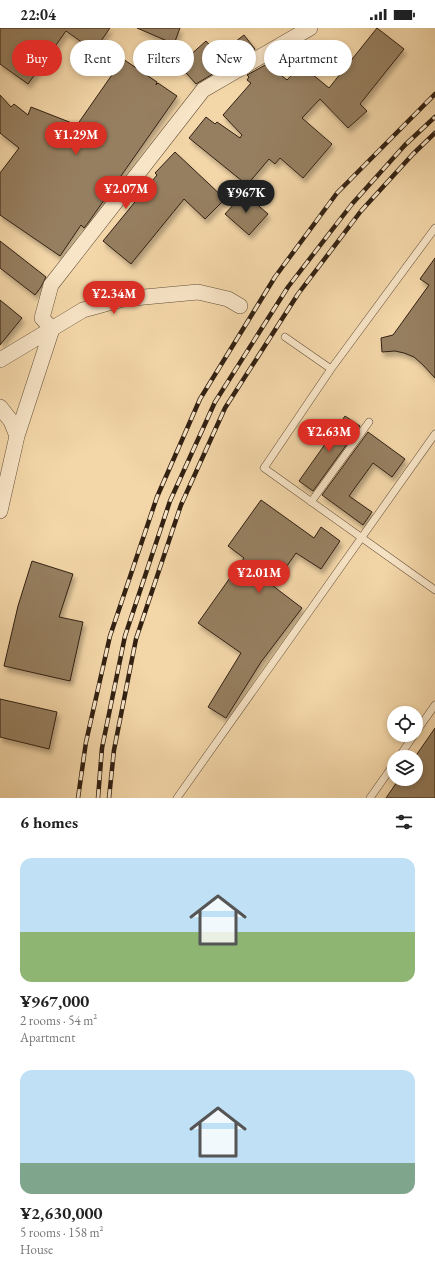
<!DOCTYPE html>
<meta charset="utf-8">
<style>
:root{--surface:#fff;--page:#f6f6f6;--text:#222;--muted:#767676;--accent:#d93025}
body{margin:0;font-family:"EB Garamond",serif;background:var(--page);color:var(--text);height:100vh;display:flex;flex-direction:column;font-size:15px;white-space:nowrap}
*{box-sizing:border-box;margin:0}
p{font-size:13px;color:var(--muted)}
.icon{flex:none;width:22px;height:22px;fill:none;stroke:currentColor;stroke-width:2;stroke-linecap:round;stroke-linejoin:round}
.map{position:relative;height:770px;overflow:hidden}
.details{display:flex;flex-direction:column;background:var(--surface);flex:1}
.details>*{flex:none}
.hud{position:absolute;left:12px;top:12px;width:411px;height:36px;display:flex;gap:8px}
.tools{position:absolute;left:387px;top:678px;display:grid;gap:8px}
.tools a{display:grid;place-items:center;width:36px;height:36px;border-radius:50%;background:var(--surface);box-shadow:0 2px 6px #0003;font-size:20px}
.price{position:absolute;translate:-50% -34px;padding:0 9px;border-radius:14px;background:var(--accent);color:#fff;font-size:13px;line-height:26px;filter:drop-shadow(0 1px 2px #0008)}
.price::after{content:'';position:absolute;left:50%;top:24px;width:12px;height:9px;margin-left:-6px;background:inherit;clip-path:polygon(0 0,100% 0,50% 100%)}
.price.on{background:#222;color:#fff}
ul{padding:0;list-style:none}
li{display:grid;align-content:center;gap:8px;height:212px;padding:0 20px}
li span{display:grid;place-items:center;height:124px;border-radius:12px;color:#555}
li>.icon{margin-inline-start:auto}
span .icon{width:72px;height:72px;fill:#fffc;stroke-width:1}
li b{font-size:17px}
h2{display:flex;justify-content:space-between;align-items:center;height:48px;padding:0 20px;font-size:17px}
.tag{padding:0 14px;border-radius:18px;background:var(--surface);box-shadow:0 2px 6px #0003;font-size:14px;line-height:36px}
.tag.on{background:var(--accent);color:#fff}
.status{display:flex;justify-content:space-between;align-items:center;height:28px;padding:0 20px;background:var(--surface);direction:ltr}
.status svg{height:11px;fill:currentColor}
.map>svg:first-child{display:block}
.building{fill:#967f61;stroke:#312012;filter:url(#shadow)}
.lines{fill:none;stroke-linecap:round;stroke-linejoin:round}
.service-casing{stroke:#624e38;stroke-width:8}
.minor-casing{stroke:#624e38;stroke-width:16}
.service{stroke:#f8e5c7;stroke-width:7}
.minor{stroke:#f8e5c7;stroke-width:15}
.rail-casing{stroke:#312012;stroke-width:4.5}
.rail{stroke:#f8e5c7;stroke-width:3;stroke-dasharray:9;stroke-linecap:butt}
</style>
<div class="status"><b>22:04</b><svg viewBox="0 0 49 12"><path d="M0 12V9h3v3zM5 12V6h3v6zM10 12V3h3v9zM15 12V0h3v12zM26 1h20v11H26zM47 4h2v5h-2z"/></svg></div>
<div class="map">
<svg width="435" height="770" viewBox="0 0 435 770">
<defs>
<filter id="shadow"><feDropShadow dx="2.5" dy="4.5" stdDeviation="2" flood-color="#0004"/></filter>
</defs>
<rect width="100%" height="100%" fill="#f4d7a9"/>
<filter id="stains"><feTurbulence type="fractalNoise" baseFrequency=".005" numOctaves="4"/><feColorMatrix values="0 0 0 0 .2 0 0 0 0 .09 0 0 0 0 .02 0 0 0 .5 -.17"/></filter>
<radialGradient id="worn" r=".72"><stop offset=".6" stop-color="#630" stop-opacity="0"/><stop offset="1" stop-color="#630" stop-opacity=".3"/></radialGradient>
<path class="building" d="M 0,0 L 110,0 L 94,23 L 66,3 L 28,56 L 0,36 Z
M 137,0 L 180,0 L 174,16 Z
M 377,0 L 404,21 L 360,76 L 367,83 L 348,100 L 320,71 L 302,90 L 332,116 L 303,150 L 280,130 L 275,136 L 269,131 L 247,157 L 189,110 L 206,89 L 215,96 L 217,94 L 240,110 L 242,107 L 223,87 L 251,55 L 247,52 L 249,49 L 247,47 L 267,36 L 287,52 L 301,37 L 329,60 Z
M 244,7 L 255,21 L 236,32 L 227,20 Z
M 206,13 L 225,34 L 211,47 L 196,56 L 179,37 Z
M 123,31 L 157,54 L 156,57 L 158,55 L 177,68 L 88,195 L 84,200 L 81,197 L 60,228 L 0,187 L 0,145 L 19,120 L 0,105 L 0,67 L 11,79 L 14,76 L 28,87 L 31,79 L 77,97 Z
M 175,124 L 225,171 L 205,191 L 184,171 L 131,236 L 103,213 L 157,147 L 155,145 Z
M 244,165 L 268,186 L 249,207 L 225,186 Z
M 0,213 L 46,249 L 41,259 L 35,267 L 0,240 Z
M 435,230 L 435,350 L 423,337 L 414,329 L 404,325 L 395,323 L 382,324 L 381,310 L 393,307 L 429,257 L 420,251 Z
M 0,272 L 22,290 L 0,317 Z
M 345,388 L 360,398 L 313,463 L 299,453 Z
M 368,404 L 405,431 L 392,449 L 373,435 L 349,468 L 372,484 L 363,497 L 322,467 Z
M 261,472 L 314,510 L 321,499 L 340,513 L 321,541 L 296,525 L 273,558 L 302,580 L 261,634 L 226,690 L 208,679 L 241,625 L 198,595 L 244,530 L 228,518 Z
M 32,533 L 73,546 L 59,589 L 83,594 L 70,653 L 4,638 L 18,578 Z
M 0,671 L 57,684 L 49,721 L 0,709 Z
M 435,700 L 435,770 L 386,770 L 399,751 L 416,751 L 416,729 L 415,729 Z"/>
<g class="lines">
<g class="service-casing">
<path id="service" d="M 435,200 L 331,341 L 264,440 L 435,562
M 285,309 L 331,341
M 311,474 L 369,394
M 416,704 L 435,677
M 399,729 L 414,707
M 177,770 L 435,406
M 370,770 L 394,736"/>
</g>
<g class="minor-casing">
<path id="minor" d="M 0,332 L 83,282 L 123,271 L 198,264 L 228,271 L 240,278
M 0,379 L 11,393 L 17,408 L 0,483
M 17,408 L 52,301 L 42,290 L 51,257 L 203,62 L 310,0"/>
</g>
<use href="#service" class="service"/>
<use href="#minor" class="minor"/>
<g class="rail-casing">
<path id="rail" d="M 78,770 L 86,714 L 110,608 L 157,469 L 200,371 L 275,249 L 337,165 L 435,66
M 98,770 L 102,720 L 125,608 L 170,473 L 215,374 L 288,259 L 352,176 L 405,117 L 435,89
M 109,770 L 114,722 L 136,611 L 181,477 L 225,380 L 298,266 L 361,183 L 413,126 L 435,105"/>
</g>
<use href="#rail" class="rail"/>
</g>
<rect width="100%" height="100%" filter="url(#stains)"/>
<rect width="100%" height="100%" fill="url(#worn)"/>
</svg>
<div class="tools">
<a><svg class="icon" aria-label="locate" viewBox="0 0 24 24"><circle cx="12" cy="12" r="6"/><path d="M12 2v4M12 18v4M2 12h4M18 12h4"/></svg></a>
<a><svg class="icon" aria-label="layers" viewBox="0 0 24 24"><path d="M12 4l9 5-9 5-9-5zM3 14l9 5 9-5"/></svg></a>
</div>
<b class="price" style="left:76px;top:128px">¥1.29M</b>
<b class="price" style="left:126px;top:182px">¥2.07M</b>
<b class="price on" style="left:246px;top:186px">¥967K</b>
<b class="price" style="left:114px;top:287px">¥2.34M</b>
<b class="price" style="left:329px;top:425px">¥2.63M</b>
<b class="price" style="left:259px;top:566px">¥2.01M</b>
<div class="hud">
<a class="tag on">Buy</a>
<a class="tag">Rent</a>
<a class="tag">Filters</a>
<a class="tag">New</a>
<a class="tag">Apartment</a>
</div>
</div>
<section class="details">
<h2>6 homes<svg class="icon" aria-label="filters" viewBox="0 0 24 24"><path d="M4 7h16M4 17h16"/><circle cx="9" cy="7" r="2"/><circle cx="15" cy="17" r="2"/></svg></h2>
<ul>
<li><span style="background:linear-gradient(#bfe0f5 60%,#8fb573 0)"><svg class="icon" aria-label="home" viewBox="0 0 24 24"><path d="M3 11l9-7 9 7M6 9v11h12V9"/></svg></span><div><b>¥967,000</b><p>2 rooms · 54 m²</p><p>Apartment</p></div></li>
<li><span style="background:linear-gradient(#bfe0f5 75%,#7fa58c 0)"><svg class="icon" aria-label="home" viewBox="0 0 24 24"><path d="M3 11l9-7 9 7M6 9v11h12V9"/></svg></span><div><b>¥2,630,000</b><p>5 rooms · 158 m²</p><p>House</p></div></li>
</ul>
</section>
